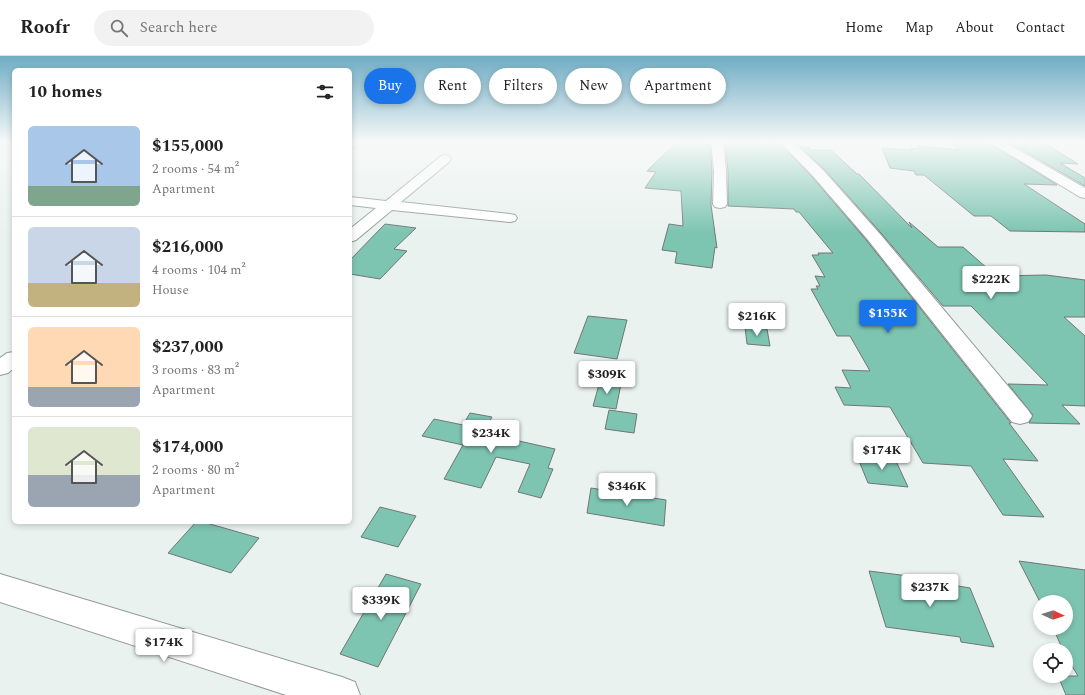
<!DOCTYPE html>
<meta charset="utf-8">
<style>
:root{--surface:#fff;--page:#f2f2f2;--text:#222;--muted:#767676;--line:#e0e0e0;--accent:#1a73e8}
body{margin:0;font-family:Spectral,serif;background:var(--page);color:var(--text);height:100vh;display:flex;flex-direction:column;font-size:15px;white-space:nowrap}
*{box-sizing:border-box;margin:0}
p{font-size:13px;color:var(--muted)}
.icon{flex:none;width:22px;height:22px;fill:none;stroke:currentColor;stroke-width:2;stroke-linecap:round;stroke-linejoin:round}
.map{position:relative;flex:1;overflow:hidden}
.details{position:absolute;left:12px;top:12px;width:340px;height:456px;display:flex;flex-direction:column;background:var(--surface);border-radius:6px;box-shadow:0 2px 6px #0003}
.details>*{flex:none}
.banner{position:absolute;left:364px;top:12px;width:380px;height:36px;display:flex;gap:8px}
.needle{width:26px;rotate:93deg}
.controls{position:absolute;left:1033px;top:539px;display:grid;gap:8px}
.controls a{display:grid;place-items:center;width:40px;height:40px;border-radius:50%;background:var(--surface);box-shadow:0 2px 6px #0003;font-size:20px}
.price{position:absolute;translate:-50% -34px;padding:0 9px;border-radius:4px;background:#fff;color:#222;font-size:13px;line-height:26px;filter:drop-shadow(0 1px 2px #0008)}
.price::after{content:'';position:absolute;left:50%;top:24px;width:12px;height:9px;margin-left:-6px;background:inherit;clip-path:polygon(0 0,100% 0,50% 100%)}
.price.current{background:var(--accent);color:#fff}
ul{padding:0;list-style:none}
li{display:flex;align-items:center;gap:12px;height:100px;padding:0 16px}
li+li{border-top:1px solid var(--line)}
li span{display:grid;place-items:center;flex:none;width:112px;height:80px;border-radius:6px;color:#555}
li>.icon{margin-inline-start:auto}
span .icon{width:48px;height:48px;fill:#fffc;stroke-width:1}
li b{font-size:17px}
h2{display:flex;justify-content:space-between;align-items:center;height:48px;padding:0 16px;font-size:17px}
.pill{padding:0 14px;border-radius:18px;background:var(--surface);box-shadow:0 2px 6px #0003;font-size:14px;line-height:36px}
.pill.current{background:var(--accent);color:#fff}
header{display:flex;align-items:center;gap:24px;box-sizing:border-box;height:56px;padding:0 20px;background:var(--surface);border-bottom:1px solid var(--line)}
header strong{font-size:19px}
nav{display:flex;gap:22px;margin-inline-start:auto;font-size:14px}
.search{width:280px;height:36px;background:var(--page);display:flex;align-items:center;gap:10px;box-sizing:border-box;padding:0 14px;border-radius:22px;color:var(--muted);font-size:15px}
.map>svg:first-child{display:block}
.building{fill:#7ec5b1;stroke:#707674}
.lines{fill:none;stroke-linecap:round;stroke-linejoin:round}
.street-casing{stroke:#929997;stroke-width:2}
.street{fill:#fff;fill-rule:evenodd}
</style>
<header>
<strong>Roofr</strong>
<div class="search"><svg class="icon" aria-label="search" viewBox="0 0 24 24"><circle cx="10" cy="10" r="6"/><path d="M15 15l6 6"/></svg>Search here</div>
<nav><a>Home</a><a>Map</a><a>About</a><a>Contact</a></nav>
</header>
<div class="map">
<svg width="1085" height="639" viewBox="0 0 1085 639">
<rect width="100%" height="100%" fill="#eaf2ef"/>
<path class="building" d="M 677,86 L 710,86 L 712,115 L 711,149 L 717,192 L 715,191 L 712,212 L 675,207 L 677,196 L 662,194 L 669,168 L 683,170 L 681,135 L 645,132 L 656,116 L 647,115 Z
M 725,86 L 779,86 L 812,121 L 867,185 L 1011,367 L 1009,367 L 1038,405 L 1003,403 L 1044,461 L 1003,459 L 971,410 L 923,407 L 890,351 L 844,349 L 835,331 L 851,332 L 842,314 L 870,315 L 850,280 L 837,280 L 811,233 L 818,233 L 816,230 L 820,230 L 815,220 L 825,221 L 812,199 L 819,199 L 818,197 L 833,197 L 799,156 L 796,156 L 794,153 L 728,150 L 728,115 Z
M 950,86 L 988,86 L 1057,129 L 1024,128 L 1085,168 L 1085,176 L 1010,175 L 991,160 L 974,160 L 924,119 L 916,119 L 914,115 L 890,112 L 882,92 L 912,94 L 911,92 L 919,93 L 918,90 L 959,94 Z
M 1008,86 L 1044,87 L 1078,108 L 1060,107 L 1085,122 L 1085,130 Z
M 800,91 L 809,91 L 811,94 L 831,94 L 857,118 L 859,118 L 912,172 L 909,166 L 938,191 L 963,191 L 996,220 L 1046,219 L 1085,224 L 1085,261 L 1064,261 L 1085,280 L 1085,350 L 1062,349 L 1080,368 L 1029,367 L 1033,359 L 1008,328 L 1048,329 L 971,250 L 943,250 L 881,177 L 824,113 Z
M 385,168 L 416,172 L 394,193 L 407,195 L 380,223 L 350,218 L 350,204 Z
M 588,260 L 627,264 L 617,303 L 574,297 Z
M 745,271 L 767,273 L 770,290 L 747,288 Z
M 600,325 L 621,328 L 616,353 L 593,350 Z
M 609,354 L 637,358 L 634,377 L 605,373 Z
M 470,357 L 492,361 L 483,377 L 555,393 L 548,412 L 553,413 L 541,442 L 518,436 L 530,408 L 496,401 L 481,432 L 444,423 L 463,389 L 422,380 L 434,363 L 463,369 Z
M 857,400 L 895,403 L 908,431 L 868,427 Z
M 591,432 L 666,444 L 664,470 L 587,457 Z
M 380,451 L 416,460 L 398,491 L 361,481 Z
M 196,466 L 203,466 L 259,482 L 231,517 L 168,497 Z
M 1019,505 L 1085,514 L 1085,639 L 1066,639 L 1058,620 L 1078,620 L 1066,600 L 1066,594 L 1063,594 L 1053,572 L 1066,572 L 1066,546 L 1040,546 Z
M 869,515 L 917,521 L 918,523 L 970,532 L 994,591 L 961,586 L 960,581 L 886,571 Z
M 386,518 L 421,528 L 378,611 L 340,598 Z"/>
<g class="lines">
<g class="street-casing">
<path id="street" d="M 350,86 L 363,86 L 350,93 Z
M 711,86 L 723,86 L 726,115 L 727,148 L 725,151 L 720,152 L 715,151 L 713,148 L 714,115 Z
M 780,86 L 793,86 L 823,114 L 880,178 L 1028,354 L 1032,360 L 1028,366 L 1020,368 L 1012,366 L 868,184 L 813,120 Z
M 989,86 L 1004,86 L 1085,132 L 1085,142 L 1080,141 Z
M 445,99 L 449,100 L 451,103 L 449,106 L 401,146 L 510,158 L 515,159 L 517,162 L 515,165 L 510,166 L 392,154 L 356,184 L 350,186 L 350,173 L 376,152 L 350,149 L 350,141 L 386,145 L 441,100 Z
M 14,296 L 14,312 L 8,317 L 0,319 L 0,302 L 7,297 Z
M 0,518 L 342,621 L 355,626 L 360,639 L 286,639 L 0,546 Z"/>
</g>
<use href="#street" class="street"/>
</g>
<linearGradient id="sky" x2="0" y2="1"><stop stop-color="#6facc4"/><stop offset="0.49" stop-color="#f6f9f8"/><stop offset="1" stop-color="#f6f9f8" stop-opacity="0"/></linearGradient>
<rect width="1085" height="176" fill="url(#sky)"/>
</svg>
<div class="controls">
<a><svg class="needle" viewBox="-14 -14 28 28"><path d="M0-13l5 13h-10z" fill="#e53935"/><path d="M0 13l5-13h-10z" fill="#767676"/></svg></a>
<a><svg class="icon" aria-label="locate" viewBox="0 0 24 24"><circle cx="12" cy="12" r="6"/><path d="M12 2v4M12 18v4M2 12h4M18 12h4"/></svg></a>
</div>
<b class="price" style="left:991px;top:244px">$222K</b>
<b class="price current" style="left:888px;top:278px">$155K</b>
<b class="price" style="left:757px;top:281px">$216K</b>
<b class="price" style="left:607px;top:339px">$309K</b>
<b class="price" style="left:491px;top:398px">$234K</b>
<b class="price" style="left:882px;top:415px">$174K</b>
<b class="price" style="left:627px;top:451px">$346K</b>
<b class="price" style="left:930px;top:552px">$237K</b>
<b class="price" style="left:381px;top:565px">$339K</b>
<b class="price" style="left:164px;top:607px">$174K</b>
<div class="banner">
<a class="pill current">Buy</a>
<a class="pill">Rent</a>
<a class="pill">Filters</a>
<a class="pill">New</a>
<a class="pill">Apartment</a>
</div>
<section class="details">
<h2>10 homes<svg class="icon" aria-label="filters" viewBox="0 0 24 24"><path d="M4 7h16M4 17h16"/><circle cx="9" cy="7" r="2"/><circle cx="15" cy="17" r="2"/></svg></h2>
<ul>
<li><span style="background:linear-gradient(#a9c7e8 75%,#7fa58c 0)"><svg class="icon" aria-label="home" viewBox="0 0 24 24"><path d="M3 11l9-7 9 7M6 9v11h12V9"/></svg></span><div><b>$155,000</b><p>2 rooms · 54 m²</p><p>Apartment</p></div></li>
<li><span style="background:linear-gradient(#c9d6e8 70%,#c2b280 0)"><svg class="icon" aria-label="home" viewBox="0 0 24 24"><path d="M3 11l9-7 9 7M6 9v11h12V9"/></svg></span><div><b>$216,000</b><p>4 rooms · 104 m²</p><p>House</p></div></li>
<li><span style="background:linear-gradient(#ffd9b3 75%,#9aa5b1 0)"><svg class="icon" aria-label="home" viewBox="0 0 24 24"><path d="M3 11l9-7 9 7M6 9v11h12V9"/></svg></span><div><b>$237,000</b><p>3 rooms · 83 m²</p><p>Apartment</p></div></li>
<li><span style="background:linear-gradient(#dfe7d0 60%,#9aa5b1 0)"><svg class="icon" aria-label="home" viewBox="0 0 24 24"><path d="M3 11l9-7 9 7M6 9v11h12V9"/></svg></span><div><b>$174,000</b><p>2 rooms · 80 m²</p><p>Apartment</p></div></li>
</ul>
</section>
</div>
